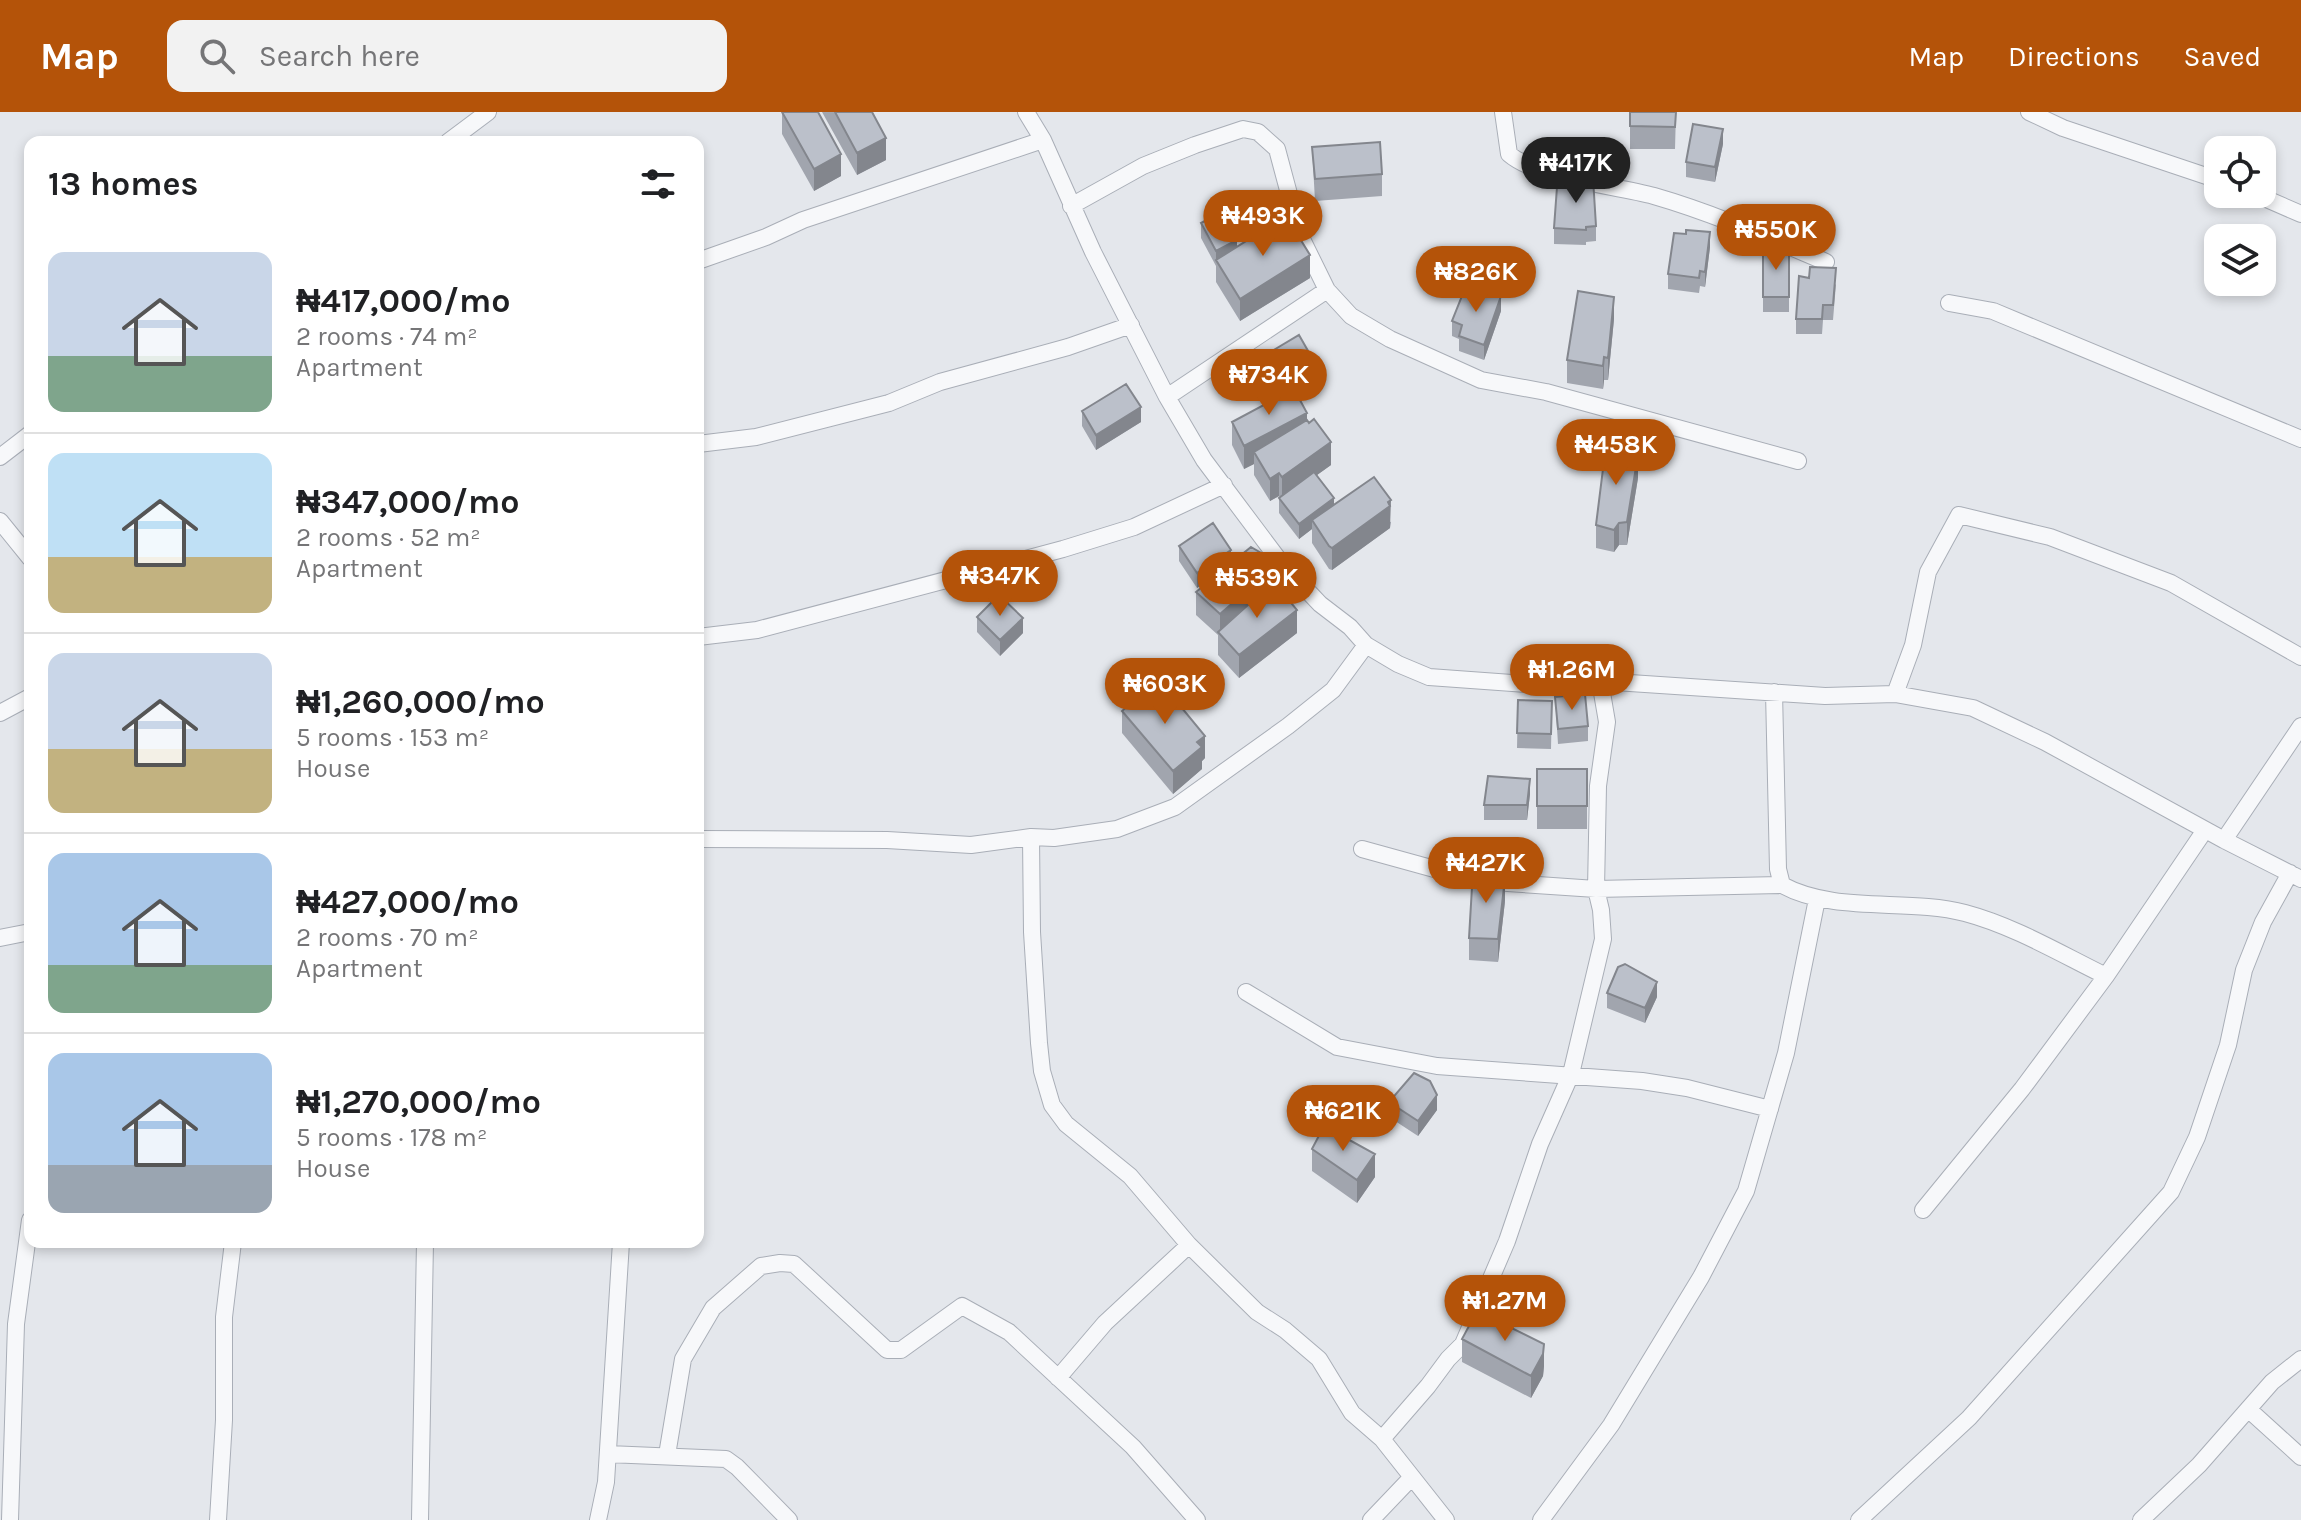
<!DOCTYPE html>
<meta charset="utf-8">
<style>
:root{--surface:#fff;--page:#f2f2f2;--text:#202124;--muted:#757577;--line:#e0e0e0;--accent:#b45309}
body{margin:0;font-family:Karla,sans-serif;background:var(--page);color:var(--text);height:100vh;display:flex;flex-direction:column;font-size:30px;white-space:nowrap}
*{box-sizing:border-box;margin:0}
p{font-size:26px;color:var(--muted)}
.icon{flex:none;width:44px;height:44px;fill:none;stroke:currentColor;stroke-width:2;stroke-linecap:round;stroke-linejoin:round}
.map{position:relative;flex:1;overflow:hidden}
.details{position:absolute;left:24px;top:24px;width:680px;height:1112px;display:flex;flex-direction:column;background:var(--surface);border-radius:16px;box-shadow:0 4px 12px #0003}
.details>*{flex:none}
.fabs{position:absolute;left:2204px;top:24px;display:grid;gap:16px}
.fabs a{display:grid;place-items:center;width:72px;height:72px;border-radius:16px;background:var(--surface);box-shadow:0 4px 12px #0003;font-size:40px}
.price{position:absolute;translate:-50% -68px;padding:0 18px;border-radius:28px;background:var(--accent);color:#fff;font-size:26px;line-height:52px;filter:drop-shadow(0 2px 4px #0008)}
.price::after{content:'';position:absolute;left:50%;top:48px;width:24px;height:18px;margin-left:-12px;background:inherit;clip-path:polygon(0 0,100% 0,50% 100%)}
.price.selected{background:#222;color:#fff}
ul{padding:0;list-style:none}
li{display:flex;align-items:center;gap:24px;height:200px;padding:0 24px}
li+li{border-top:2px solid var(--line)}
li span{display:grid;place-items:center;flex:none;width:224px;height:160px;border-radius:16px;color:#555}
li>.icon{margin-inline-start:auto}
span .icon{width:96px;height:96px;fill:#fffc;stroke-width:1}
li b{font-size:34px}
h2{display:flex;justify-content:space-between;align-items:center;height:96px;padding:0 24px;font-size:34px}
header{display:flex;align-items:center;gap:48px;box-sizing:border-box;height:112px;padding:0 40px;background:var(--accent);color:#fff}
header strong{font-size:38px}
nav{display:flex;gap:44px;margin-inline-start:auto;font-size:28px}
.search{width:560px;height:72px;background:var(--page);display:flex;align-items:center;gap:20px;box-sizing:border-box;padding:0 28px;border-radius:16px;color:var(--muted);font-size:30px}
.map>svg:first-child{display:block}
.lines{fill:none;stroke-linecap:round;stroke-linejoin:round}
.street-casing{stroke:#a9aeb7;stroke-width:18}
.street{stroke:#f7f8fa;stroke-width:16}
.wall{fill:#a1a5ae}
.shaded-wall{fill:#83868d}
.building{fill:#bbc0ca;stroke:#83868d;stroke-width:2}
</style>
<header>
<strong>Map</strong>
<div class="search"><svg class="icon" aria-label="search" viewBox="0 0 24 24"><circle cx="10" cy="10" r="6"/><path d="M15 15l6 6"/></svg>Search here</div>
<nav><a>Map</a><a>Directions</a><a>Saved</a></nav>
</header>
<div class="map">
<svg width="2301" height="1408" viewBox="0 0 2301 1408">
<rect width="100%" height="100%" fill="#e4e7ec"/>
<g class="lines">
<g class="street-casing">
<path id="street" d="M 1026,0 L 1043,28 L 1093,140 L 1167,285 L 1204,348 L 1282,452 L 1320,492 L 1350,515 L 1366,533 L 1398,552 L 1429,565 L 1541,573 L 1600,569 L 1825,584 L 1895,582 L 1973,596 L 2045,630 L 2224,728 L 2301,767
M 1503,0 L 1509,42 C 1538,67 1614,73 1654,84 C 1713,101 1769,126 1826,150
M 2029,0 L 2063,16 L 2218,68
M 448,30 L 488,0
M 2255,82 L 2301,102
M 1071,94 L 1143,54 L 1195,33 L 1243,17 L 1258,20 L 1277,37 L 1300,123 L 1327,178 L 1351,204 L 1390,227 L 1481,268 L 1546,280 L 1798,349
M 698,149 L 766,125 L 803,108 L 1043,28
M 1949,191 L 1993,199 L 2301,327
M 1167,285 L 1327,178
M 698,332 L 756,325 L 889,291 L 940,270 L 1068,235 L 1131,213
M 0,345 L 30,322
M 0,409 L 30,446
M 698,525 L 757,518 L 1063,437 L 1134,415 L 1224,373
M 1774,580 L 1778,757 L 1782,773 C 1835,802 1907,786 1965,801 C 2014,814 2061,842 2106,864
M 1895,582 L 1913,533 L 1928,460 L 1959,403 L 2050,425 L 2171,471 L 2301,545
M 0,601 L 30,585
M 1031,725 L 1032,820 L 1039,931 L 1042,959 L 1052,993 L 1066,1012 L 1130,1064 L 1189,1133 L 1257,1200 L 1285,1218 L 1319,1247 L 1352,1301 L 1382,1327 L 1446,1408
M 698,727 L 887,728 L 971,733 L 1031,725 L 1054,726 L 1117,717 L 1175,695 L 1288,614 L 1333,578 L 1366,533
M 2224,728 L 2301,614
M 1362,737 L 1478,769 L 1596,777 L 1782,773
M 0,826 L 30,820
M 1246,880 L 1337,935 L 1437,954 L 1642,969 L 1687,976 L 1770,997
M 1923,1098 L 2022,977 L 2106,864 L 2205,718
M 1058,1266 L 1105,1211 L 1189,1133
M 2248,1297 L 2301,1345
M 1382,1327 L 1428,1274 L 1448,1247 L 1463,1232 L 1507,1129 L 1540,1032 L 1571,962 L 1603,827 L 1601,798 L 1596,777 L 1598,674 L 1607,610 L 1600,569
M 608,1342 L 726,1347 L 737,1355 L 789,1408
M 667,1343 L 683,1247 L 713,1196 L 761,1154 L 780,1151 L 794,1152 L 887,1238 L 901,1238 L 962,1194 L 1009,1220 L 1133,1335 L 1197,1408
M 10,1408 L 16,1212 L 30,1108
M 218,1408 L 224,1308 L 224,1205 L 233,1130
M 420,1408 L 425,1130
M 598,1408 L 606,1370 L 621,1130
M 1371,1408 L 1412,1365
M 1541,1408 L 1611,1313 L 1701,1165 L 1746,1079 L 1786,941 L 1817,787
M 1859,1408 L 1969,1306 L 2171,1080 L 2197,1025 L 2228,933 L 2244,858 L 2263,810 L 2290,761
M 2141,1408 L 2199,1353 L 2272,1270 L 2301,1247"/>
</g>
<use href="#street" class="street"/>
</g>
<path class="wall" d="M 782,0 L 841,64 L 814,79 L 782,22 Z
M 822,0 L 872,0 L 886,48 L 857,63 Z
M 1630,0 L 1676,0 L 1675,37 L 1630,37 Z
M 1723,32 L 1715,70 L 1686,65 L 1686,50 Z
M 1312,35 L 1382,62 L 1382,84 L 1315,89 Z
M 1201,111 L 1237,134 L 1310,166 L 1240,209 L 1216,170 L 1216,154 L 1201,126 Z
M 1596,114 L 1596,129 L 1586,130 L 1586,133 L 1554,132 L 1554,116 Z
M 1710,135 L 1705,175 L 1700,174 L 1699,181 L 1668,177 L 1668,162 Z
M 1763,136 L 1789,136 L 1789,200 L 1763,200 Z
M 1836,172 L 1833,208 L 1823,208 L 1822,222 L 1796,222 L 1796,207 Z
M 1501,199 L 1484,248 L 1459,239 L 1459,227 L 1452,224 L 1452,209 Z
M 1614,207 L 1608,268 L 1604,268 L 1603,277 L 1567,271 L 1567,248 Z
M 1272,239 L 1320,275 L 1300,287 L 1307,308 L 1331,353 L 1317,363 L 1334,393 L 1391,410 L 1390,416 L 1332,458 L 1329,457 L 1312,431 L 1312,417 L 1299,427 L 1279,401 L 1279,386 L 1280,385 L 1279,384 L 1270,389 L 1254,363 L 1254,352 L 1244,357 L 1232,333 L 1232,310 L 1287,281 L 1272,254 Z
M 1082,299 L 1141,310 L 1096,338 L 1082,314 Z
M 1638,366 L 1627,433 L 1619,433 L 1614,440 L 1596,436 L 1596,413 Z
M 1179,434 L 1231,452 L 1274,477 L 1273,478 L 1297,521 L 1239,566 L 1218,543 L 1218,523 L 1196,503 L 1196,480 L 1222,458 L 1197,476 L 1179,449 Z
M 977,505 L 1023,521 L 1000,544 L 977,520 Z
M 1555,585 L 1588,614 L 1588,629 L 1558,632 Z
M 1518,588 L 1552,589 L 1551,637 L 1517,636 Z
M 1122,599 L 1205,646 L 1202,649 L 1202,657 L 1173,682 L 1122,621 Z
M 1537,657 L 1587,657 L 1587,717 L 1537,717 Z
M 1530,682 L 1527,708 L 1484,708 L 1484,693 Z
M 1505,789 L 1498,850 L 1469,848 L 1469,826 Z
M 1607,881 L 1657,885 L 1645,911 L 1607,896 Z
M 1389,990 L 1437,998 L 1418,1024 L 1389,1005 Z
M 1312,1037 L 1375,1065 L 1357,1091 L 1312,1059 Z
M 1462,1227 L 1544,1254 L 1543,1264 L 1531,1286 L 1462,1250 Z"/>
<path class="shaded-wall" d="M 1723,17 L 1723,32 L 1715,70 L 1715,55 Z
M 886,26 L 886,48 L 857,63 L 857,41 Z
M 841,42 L 841,64 L 814,79 L 814,57 Z
M 1710,120 L 1710,135 L 1705,175 L 1705,160 Z
M 1237,128 L 1237,143 L 1216,148 L 1216,154 L 1216,139 Z
M 1310,143 L 1310,166 L 1240,209 L 1240,187 Z
M 1501,184 L 1501,199 L 1484,248 L 1484,233 Z
M 1614,185 L 1614,207 L 1608,268 L 1608,246 Z
M 1604,245 L 1604,268 L 1603,277 L 1603,254 Z
M 1320,260 L 1320,275 L 1293,291 L 1293,276 Z
M 1141,295 L 1141,310 L 1096,338 L 1096,323 Z
M 1307,301 L 1307,323 L 1254,340 L 1254,352 L 1244,357 L 1244,334 Z
M 1331,330 L 1331,353 L 1282,388 L 1282,365 Z
M 1638,343 L 1638,366 L 1627,433 L 1627,410 Z
M 1279,361 L 1279,384 L 1270,389 L 1270,367 Z
M 1334,386 L 1334,401 L 1312,408 L 1312,417 L 1299,427 L 1299,412 Z
M 1391,388 L 1390,416 L 1332,458 L 1332,436 Z
M 1619,411 L 1619,433 L 1614,440 L 1614,418 Z
M 1231,438 L 1231,453 L 1197,476 L 1197,461 Z
M 1274,455 L 1274,477 L 1221,523 L 1220,522 L 1220,502 Z
M 1297,498 L 1297,521 L 1239,566 L 1239,543 Z
M 1023,506 L 1023,521 L 1000,544 L 1000,528 Z
M 1205,624 L 1205,646 L 1202,649 L 1202,657 L 1173,682 L 1173,659 L 1197,630 Z
M 1530,667 L 1530,682 L 1527,708 L 1527,693 Z
M 1505,766 L 1505,789 L 1498,850 L 1498,827 Z
M 1657,870 L 1657,885 L 1645,911 L 1645,896 Z
M 1437,983 L 1437,998 L 1418,1024 L 1418,1009 Z
M 1375,1042 L 1375,1065 L 1357,1091 L 1357,1068 Z
M 1544,1232 L 1544,1254 L 1543,1264 L 1531,1286 L 1531,1264 Z"/>
<path class="building" d="M 782,0 L 818,0 L 841,42 L 814,57 Z
M 835,0 L 872,0 L 886,26 L 857,41 Z
M 1630,0 L 1676,0 L 1675,15 L 1630,14 Z
M 1693,12 L 1723,17 L 1715,55 L 1686,50 Z
M 1380,30 L 1382,62 L 1315,67 L 1312,35 Z
M 1593,66 L 1596,114 L 1586,115 L 1586,118 L 1554,116 L 1557,75 L 1568,75 L 1568,67 Z
M 1222,100 L 1237,128 L 1216,139 L 1201,111 Z
M 1286,104 L 1310,143 L 1240,187 L 1216,148 Z
M 1686,118 L 1710,120 L 1705,160 L 1700,159 L 1699,166 L 1668,162 L 1674,121 L 1686,122 Z
M 1763,136 L 1789,136 L 1789,185 L 1763,185 Z
M 1810,155 L 1836,156 L 1833,193 L 1823,193 L 1822,207 L 1796,207 L 1799,164 L 1809,166 Z
M 1466,174 L 1501,184 L 1484,233 L 1459,224 L 1462,213 L 1452,209 Z
M 1578,179 L 1614,185 L 1608,246 L 1604,245 L 1603,254 L 1567,248 Z
M 1299,223 L 1320,260 L 1293,276 L 1272,239 Z
M 1126,272 L 1141,295 L 1096,323 L 1082,299 Z
M 1294,277 L 1307,301 L 1244,334 L 1232,310 Z
M 1314,307 L 1331,330 L 1282,365 L 1279,361 L 1270,367 L 1254,340 L 1307,308 L 1309,311 Z
M 1606,333 L 1638,343 L 1627,410 L 1619,411 L 1614,418 L 1596,413 Z
M 1314,360 L 1334,386 L 1299,412 L 1279,386 Z
M 1374,365 L 1391,388 L 1388,390 L 1390,394 L 1332,436 L 1329,434 L 1312,408 Z
M 1213,411 L 1231,438 L 1197,461 L 1179,434 Z
M 1251,435 L 1268,445 L 1274,455 L 1220,502 L 1196,480 Z
M 1269,474 L 1274,480 L 1279,476 L 1297,498 L 1239,543 L 1218,520 Z
M 999,483 L 1023,506 L 1000,528 L 977,505 Z
M 1163,573 L 1205,624 L 1197,630 L 1202,635 L 1173,659 L 1122,599 L 1150,575 L 1154,580 Z
M 1585,582 L 1588,614 L 1558,617 L 1555,585 Z
M 1518,588 L 1552,589 L 1551,622 L 1517,621 Z
M 1537,657 L 1587,657 L 1587,694 L 1537,694 Z
M 1488,664 L 1530,667 L 1527,693 L 1484,693 Z
M 1473,758 L 1501,761 L 1505,766 L 1498,827 L 1469,826 Z
M 1625,852 L 1657,870 L 1645,896 L 1607,881 L 1618,855 Z
M 1414,961 L 1430,969 L 1437,983 L 1418,1009 L 1389,990 Z
M 1324,1014 L 1375,1042 L 1357,1068 L 1312,1037 Z
M 1477,1199 L 1544,1232 L 1543,1242 L 1531,1264 L 1462,1227 Z"/>
</svg>
<div class="fabs">
<a><svg class="icon" aria-label="locate" viewBox="0 0 24 24"><circle cx="12" cy="12" r="6"/><path d="M12 2v4M12 18v4M2 12h4M18 12h4"/></svg></a>
<a><svg class="icon" aria-label="layers" viewBox="0 0 24 24"><path d="M12 4l9 5-9 5-9-5zM3 14l9 5 9-5"/></svg></a>
</div>
<b class="price selected" style="left:1576px;top:93px">₦417K</b>
<b class="price" style="left:1263px;top:146px">₦493K</b>
<b class="price" style="left:1776px;top:160px">₦550K</b>
<b class="price" style="left:1476px;top:202px">₦826K</b>
<b class="price" style="left:1269px;top:305px">₦734K</b>
<b class="price" style="left:1616px;top:375px">₦458K</b>
<b class="price" style="left:1000px;top:506px">₦347K</b>
<b class="price" style="left:1257px;top:508px">₦539K</b>
<b class="price" style="left:1572px;top:600px">₦1.26M</b>
<b class="price" style="left:1165px;top:614px">₦603K</b>
<b class="price" style="left:1486px;top:793px">₦427K</b>
<b class="price" style="left:1343px;top:1041px">₦621K</b>
<b class="price" style="left:1505px;top:1231px">₦1.27M</b>
<section class="details">
<h2>13 homes<svg class="icon" aria-label="filters" viewBox="0 0 24 24"><path d="M4 7h16M4 17h16"/><circle cx="9" cy="7" r="2"/><circle cx="15" cy="17" r="2"/></svg></h2>
<ul>
<li><span style="background:linear-gradient(#c9d6e8 65%,#7fa58c 0)"><svg class="icon" aria-label="home" viewBox="0 0 24 24"><path d="M3 11l9-7 9 7M6 9v11h12V9"/></svg></span><div><b>₦417,000/mo</b><p>2 rooms · 74 m²</p><p>Apartment</p></div></li>
<li><span style="background:linear-gradient(#bfe0f5 65%,#c2b280 0)"><svg class="icon" aria-label="home" viewBox="0 0 24 24"><path d="M3 11l9-7 9 7M6 9v11h12V9"/></svg></span><div><b>₦347,000/mo</b><p>2 rooms · 52 m²</p><p>Apartment</p></div></li>
<li><span style="background:linear-gradient(#c9d6e8 60%,#c2b280 0)"><svg class="icon" aria-label="home" viewBox="0 0 24 24"><path d="M3 11l9-7 9 7M6 9v11h12V9"/></svg></span><div><b>₦1,260,000/mo</b><p>5 rooms · 153 m²</p><p>House</p></div></li>
<li><span style="background:linear-gradient(#a9c7e8 70%,#7fa58c 0)"><svg class="icon" aria-label="home" viewBox="0 0 24 24"><path d="M3 11l9-7 9 7M6 9v11h12V9"/></svg></span><div><b>₦427,000/mo</b><p>2 rooms · 70 m²</p><p>Apartment</p></div></li>
<li><span style="background:linear-gradient(#a9c7e8 70%,#9aa5b1 0)"><svg class="icon" aria-label="home" viewBox="0 0 24 24"><path d="M3 11l9-7 9 7M6 9v11h12V9"/></svg></span><div><b>₦1,270,000/mo</b><p>5 rooms · 178 m²</p><p>House</p></div></li>
</ul>
</section>
</div>
